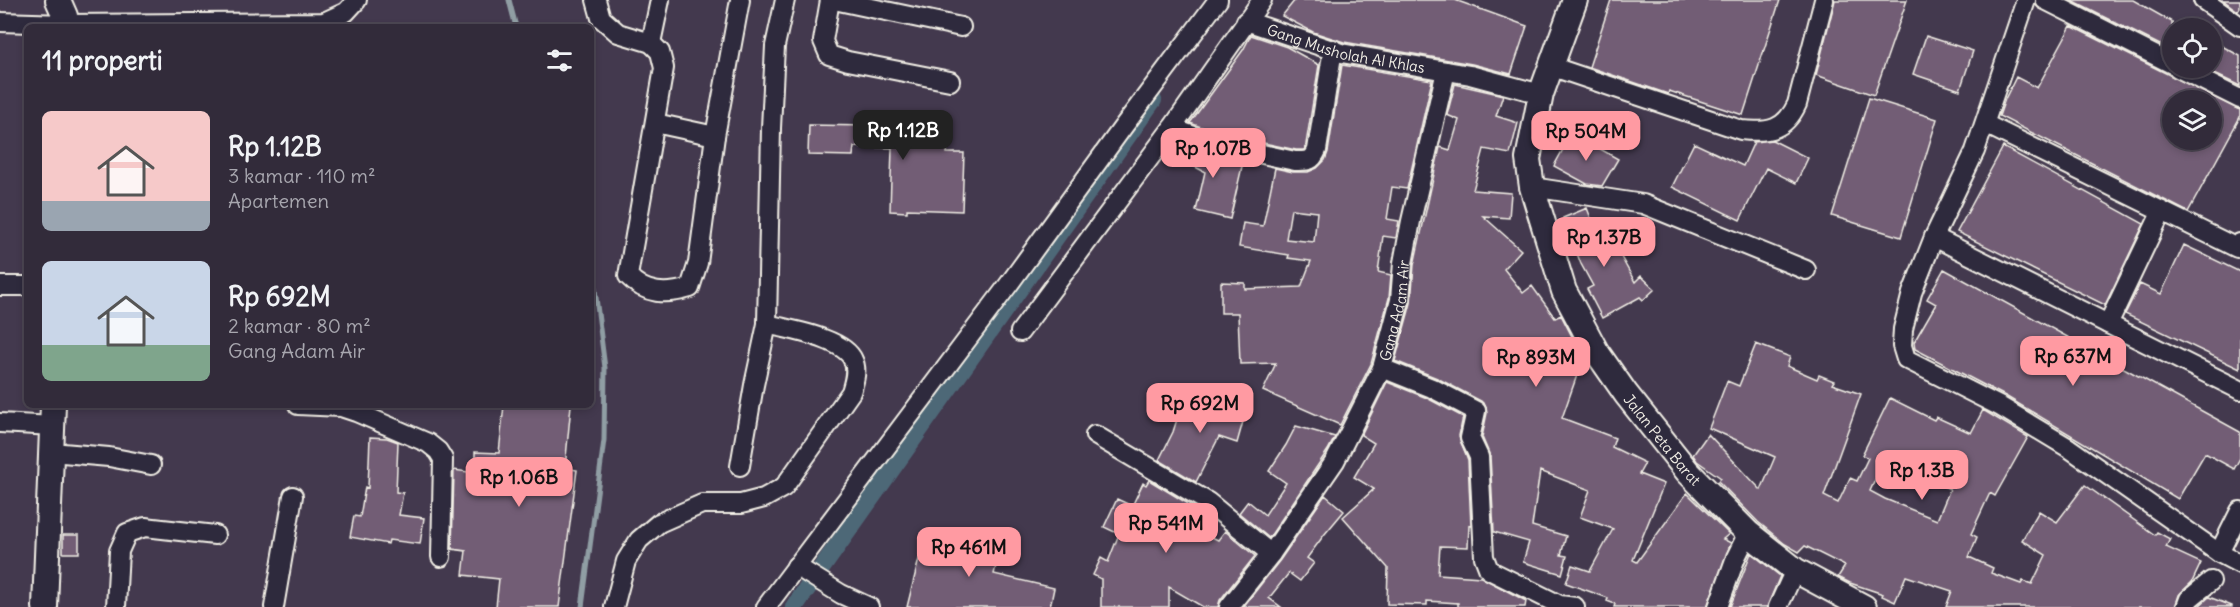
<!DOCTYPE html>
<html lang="id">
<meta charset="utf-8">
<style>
:root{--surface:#322b3a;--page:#3d3745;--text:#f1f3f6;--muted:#a8a7af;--line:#4d4754;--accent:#ff9aa2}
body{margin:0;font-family:Delius,sans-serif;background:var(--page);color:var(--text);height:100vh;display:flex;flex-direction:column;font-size:22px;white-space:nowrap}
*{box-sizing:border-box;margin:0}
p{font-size:20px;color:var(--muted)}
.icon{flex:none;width:33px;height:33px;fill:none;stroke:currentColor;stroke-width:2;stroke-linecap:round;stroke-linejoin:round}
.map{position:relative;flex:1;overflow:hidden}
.drawer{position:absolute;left:24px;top:24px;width:570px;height:384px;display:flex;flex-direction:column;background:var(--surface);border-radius:9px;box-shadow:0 3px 9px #0003,0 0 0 2px var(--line)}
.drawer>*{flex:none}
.tools{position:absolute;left:2162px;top:18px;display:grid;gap:12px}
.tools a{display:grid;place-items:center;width:60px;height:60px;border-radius:50%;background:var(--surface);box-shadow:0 3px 9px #0003,0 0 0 2px var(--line);font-size:30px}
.price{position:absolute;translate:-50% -51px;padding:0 14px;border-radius:12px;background:var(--accent);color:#111;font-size:20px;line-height:39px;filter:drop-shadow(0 2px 3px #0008)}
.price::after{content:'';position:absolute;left:50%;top:36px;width:18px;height:14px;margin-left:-9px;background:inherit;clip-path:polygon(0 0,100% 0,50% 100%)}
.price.active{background:#222;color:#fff}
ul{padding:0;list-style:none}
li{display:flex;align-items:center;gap:18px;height:150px;padding:0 18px}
li span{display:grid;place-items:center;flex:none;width:168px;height:120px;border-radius:9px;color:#555}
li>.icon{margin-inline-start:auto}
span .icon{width:72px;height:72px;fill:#fffc;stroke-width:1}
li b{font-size:26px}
h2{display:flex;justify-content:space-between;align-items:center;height:72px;padding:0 18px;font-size:26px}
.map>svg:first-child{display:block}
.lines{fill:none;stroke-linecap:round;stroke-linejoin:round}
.stream{stroke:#909ea4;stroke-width:5}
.canal{stroke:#4e6777;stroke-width:18}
.building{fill:#725d74;stroke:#f4f1e8;stroke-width:1.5;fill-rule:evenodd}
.minor-casing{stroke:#f4f1e8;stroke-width:22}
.major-casing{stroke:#f4f1e8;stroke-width:28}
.minor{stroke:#2f2a3d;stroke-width:18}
.major{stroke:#2f2a3d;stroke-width:24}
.labels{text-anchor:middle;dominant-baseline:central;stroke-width:4.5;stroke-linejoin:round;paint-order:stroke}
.street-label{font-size:15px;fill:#f4f1e8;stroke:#2f2a3d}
</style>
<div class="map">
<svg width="2240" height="607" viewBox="0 0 2240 607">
<rect width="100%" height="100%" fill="#43394e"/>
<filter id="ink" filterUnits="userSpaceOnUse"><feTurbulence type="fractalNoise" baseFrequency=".0167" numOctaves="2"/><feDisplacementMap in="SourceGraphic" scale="12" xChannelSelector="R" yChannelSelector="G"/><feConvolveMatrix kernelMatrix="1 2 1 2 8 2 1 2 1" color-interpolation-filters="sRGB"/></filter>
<g filter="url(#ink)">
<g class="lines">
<path class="stream" d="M 509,0 L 516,27
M 582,607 L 604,440 L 605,368 L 591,258"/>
<path class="canal" d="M 794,607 L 1153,100"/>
</g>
<path class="building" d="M 1295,0 L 1455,0 L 1527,26 L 1511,74 L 1472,64 L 1344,42 L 1313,32 L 1282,16 Z
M 1611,0 L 1780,0 L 1743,115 L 1669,91 L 1668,94 L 1589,67 Z
M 1835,0 L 1907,0 L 1874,95 L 1816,75 Z
M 2070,0 L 2133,0 L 2172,22 L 2172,51 Z
M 2223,0 L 2240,0 L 2240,8 L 2238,11 Z
M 2071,26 L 2240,110 L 2240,117 L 2188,212 L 1999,116 L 2005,99 L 2016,77 L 2037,88 ZM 2172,100 L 2211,100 L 2211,140 L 2172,140 Z
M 1251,35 L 1287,47 L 1319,65 L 1305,150 L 1296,150 L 1218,133 L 1190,123 L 1243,50 Z
M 1926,36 L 1973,51 L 1960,90 L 1913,74 Z
M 2211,40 L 2240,56 L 2240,86 L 2202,68 L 2211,68 Z
M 1342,65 L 1432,80 L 1407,189 L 1392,187 L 1387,219 L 1399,221 L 1396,238 L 1383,236 L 1378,272 L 1391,275 L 1389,298 L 1371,364 L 1340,425 L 1263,391 L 1276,363 L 1240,364 L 1238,313 L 1221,313 L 1221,282 L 1245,283 L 1245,289 L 1301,287 L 1311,261 L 1288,258 L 1289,255 L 1239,247 L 1243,223 L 1263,226 L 1275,168 L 1293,172 L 1308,172 L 1317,168 L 1325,160 L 1328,152 ZM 1291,209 L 1317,212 L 1314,242 L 1286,239 Z
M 1455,84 L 1503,95 L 1496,116 L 1518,123 L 1510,154 L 1484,149 L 1473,190 L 1511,193 L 1509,218 L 1483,216 L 1521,250 L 1504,269 L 1523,293 L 1532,286 L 1555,318 L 1561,315 L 1583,358 L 1562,418 L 1615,438 L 1612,447 L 1645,463 L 1639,474 L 1664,484 L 1633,560 L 1637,562 L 1687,493 L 1729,534 L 1723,539 L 1731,543 L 1707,607 L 1614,607 L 1615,604 L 1607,601 L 1608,598 L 1566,583 L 1572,565 L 1590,571 L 1613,529 L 1580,517 L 1590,490 L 1540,471 L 1532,526 L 1566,536 L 1561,555 L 1567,556 L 1562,574 L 1523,562 L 1529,542 L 1494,532 L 1490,456 L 1482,437 L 1487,413 L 1486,406 L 1481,401 L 1437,378 L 1395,361 L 1411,303 L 1414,265 L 1440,147 L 1450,150 L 1459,120 L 1447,115 Z
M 1869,98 L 1937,119 L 1901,237 L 1832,216 Z
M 871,122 L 948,124 L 947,153 L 964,153 L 962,211 L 907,209 L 907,212 L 890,211 L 892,148 L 854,147 L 853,156 L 808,155 L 809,125 L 871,126 Z
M 1572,133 L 1618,159 L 1602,186 L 1587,184 L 1554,166 Z
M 1772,140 L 1808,158 L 1796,183 L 1766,168 L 1740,220 L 1672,187 L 1694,143 L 1743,166 L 1754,142 Z
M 1176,141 L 1211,155 L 1243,162 L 1230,219 L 1196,211 L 1205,172 L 1168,153 Z
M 2003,147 L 2144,224 L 2105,305 L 1957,232 Z
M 1587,208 L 1605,254 L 1616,248 L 1635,282 L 1641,276 L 1655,289 L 1643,300 L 1640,297 L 1602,318 L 1587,289 L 1593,286 L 1581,264 L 1563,218 Z
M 2184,245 L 2240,272 L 2240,369 L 2125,314 L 2140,284 L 2161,294 Z
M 1944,269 L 2240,432 L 2240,458 L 2234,469 L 2205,453 L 2178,499 L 2007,397 L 1915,349 L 1914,342 L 1936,304 L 1927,299 Z
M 1756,344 L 1790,357 L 1787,366 L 1817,379 L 1819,375 L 1834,381 L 1832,384 L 1861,394 L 1824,496 L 1838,503 L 1850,478 L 1857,481 L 1868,458 L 1862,455 L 1890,398 L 1934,420 L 1936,417 L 1971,433 L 1983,410 L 2028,437 L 1995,496 L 1990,493 L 1971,534 L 1977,537 L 1969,557 L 1993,568 L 1991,573 L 2021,584 L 2023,581 L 2032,584 L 2046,555 L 2022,540 L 2039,511 L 2057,522 L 2085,485 L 2155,535 L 2157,532 L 2170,539 L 2166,547 L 2201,563 L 2192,582 L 2179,595 L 2175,607 L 1946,607 L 1952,591 L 1906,576 L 1895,602 L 1882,596 L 1883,594 L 1850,583 L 1838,577 L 1845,566 L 1805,546 L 1799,552 L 1785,544 L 1758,522 L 1718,481 L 1721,478 L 1697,461 L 1693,455 L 1708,434 L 1761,490 L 1775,457 L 1709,428 L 1727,381 L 1739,386 ZM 1882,465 L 1892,470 L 1894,465 L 1950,489 L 1937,520 L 1885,499 L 1870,491 Z
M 1387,382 L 1427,398 L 1463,417 L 1459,436 L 1468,460 L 1471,526 L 1469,525 L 1468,547 L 1440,546 L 1438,574 L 1481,577 L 1526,601 L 1525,607 L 1458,607 L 1458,603 L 1427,601 L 1427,605 L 1387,604 L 1388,568 L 1343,517 L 1374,489 L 1354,477 L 1374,443 L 1361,435 Z
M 1185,394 L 1246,411 L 1237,443 L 1219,437 L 1196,482 L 1159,460 L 1173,432 Z
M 504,405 L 571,405 L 565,468 L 577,470 L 559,607 L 496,607 L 499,579 L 463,575 L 466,551 L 452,549 L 454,470 L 475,473 L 475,452 L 499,453 Z
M 1296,426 L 1335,437 L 1328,450 L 1269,538 L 1239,513 L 1248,501 L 1265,515 L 1286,483 L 1269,471 L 1286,445 Z
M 370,437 L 387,438 L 398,442 L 396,492 L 403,493 L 399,515 L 424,518 L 420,544 L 389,540 L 388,544 L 350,537 L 354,516 L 360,517 L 365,487 L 368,488 Z
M 1149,480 L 1205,514 L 1197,530 L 1218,540 L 1225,531 L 1255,556 L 1220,600 L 1218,607 L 1203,607 L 1169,587 L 1169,607 L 1101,607 L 1101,579 L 1093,575 L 1101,558 L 1108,562 L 1119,534 L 1104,527 L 1117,499 L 1132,506 L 1143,483 L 1146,485 Z
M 1325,495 L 1344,511 L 1324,535 L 1307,558 L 1314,563 L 1300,581 L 1289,573 L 1269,598 L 1281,607 L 1243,607 L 1280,560 Z
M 926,531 L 1000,550 L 994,574 L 1054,588 L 1050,607 L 907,607 Z
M 63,535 L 79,535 L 79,553 L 63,553 Z
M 1751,553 L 1780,576 L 1767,607 L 1730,607 Z
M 2209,597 L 2232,606 L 2232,607 L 2198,607 Z"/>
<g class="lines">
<g class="minor-casing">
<g id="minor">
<path d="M 596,0 L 601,18 L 618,33 L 651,43 L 660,52 L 664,68 L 628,276 C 646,295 666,295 690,288 L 698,263 L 715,136 L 740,0"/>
<path d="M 830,0 L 823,41 L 829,55 L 848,61 L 950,81"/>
<path d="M 834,0 L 961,27"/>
<path d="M 2026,0 L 1975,151 L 1934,237 L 1912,293 L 1903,329 L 1902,346 L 1906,359 L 2001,407 L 2069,448 L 2219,553 L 2240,564"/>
<path d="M 2045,0 L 2172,64"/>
<path d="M 2203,0 L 2240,26"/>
<path id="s1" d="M 1246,21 L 1341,53 L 1470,75 L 1541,94"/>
<path d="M 0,22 L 65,24 L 324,22 L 346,12 L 357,0"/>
<path d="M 651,43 L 660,0"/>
<path d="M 1550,66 L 1741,130 C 1769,133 1785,130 1797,104 L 1824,0"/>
<path d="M 2178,68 L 2240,99"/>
<path d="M 655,123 L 715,136"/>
<path d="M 1985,124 L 2237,248 L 2240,243"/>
<path d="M 1172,128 L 1215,144 L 1295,161 C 1308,161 1312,162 1317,150 L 1333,49"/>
<path d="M 1532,187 L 1643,204 L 1806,270"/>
<path d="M 1934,237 L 2240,390"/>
<path d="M 0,286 L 27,286"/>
<path d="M 2108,324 L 2162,211"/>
<path d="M 1020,332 L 1172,128 L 1262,0"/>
<path d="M 1382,368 L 1432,388 L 1476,411 L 1470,438 L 1479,457 L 1484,557 L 1489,570 L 1560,605 L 1575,607"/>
<path d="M 298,405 L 341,407 L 356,412 L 428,443 L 438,451 L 443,459 L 441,557"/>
<path d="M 0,423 L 53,426"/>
<path d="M 1095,435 L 1208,502 L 1271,554"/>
<path d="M 51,452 L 109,457 L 151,465"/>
<path d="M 740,466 L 754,385 L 767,324 L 771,128 L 775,46 L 785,0"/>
<path d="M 2219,553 L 2240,511"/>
<path d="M 796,566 L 841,594 L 869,607"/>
<path d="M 116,607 L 119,551 L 127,533 L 145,527 L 215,535"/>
<path d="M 274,607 L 293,496"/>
<path d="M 614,607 L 626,561 L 639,540 L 659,523 L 702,504 L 741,504 L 764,498 L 784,487 L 851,392 C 854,382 858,370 853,360 C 844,338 789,330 767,324"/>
<path d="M 766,607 L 1009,284 L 1123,127 L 1218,0"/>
<path id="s2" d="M 1229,607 L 1271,554 L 1335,461 L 1382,368 L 1400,300 L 1403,263 L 1411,221 L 1446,71"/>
<path d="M 1718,607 L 1736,557 L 1748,533"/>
<path d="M 1778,607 L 1795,570"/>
<path d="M 2186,607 L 2189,599 L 2211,581"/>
</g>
</g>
<g class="major-casing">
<g id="major">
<path d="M 58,0 L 65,16 L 65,27"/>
<path id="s3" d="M 1575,0 L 1541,94 L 1528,159 L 1532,187 L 1564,291 L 1596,351 L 1626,394 L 1688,472 L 1748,533 L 1795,570 L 1864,607"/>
<path d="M 45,607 L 53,405"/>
</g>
</g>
<use href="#minor" class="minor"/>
<use href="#major" class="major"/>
</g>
</g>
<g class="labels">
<g class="street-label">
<text stroke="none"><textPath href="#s1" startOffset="104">Gang Musholah Al Khlas</textPath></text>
<text stroke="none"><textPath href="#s2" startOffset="344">Gang Adam Air</textPath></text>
<text stroke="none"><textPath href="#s3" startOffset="482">Jalan Peta Barat</textPath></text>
</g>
</g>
</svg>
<div class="tools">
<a><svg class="icon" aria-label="locate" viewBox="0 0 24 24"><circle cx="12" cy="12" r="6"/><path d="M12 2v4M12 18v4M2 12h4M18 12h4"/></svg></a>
<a><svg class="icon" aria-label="layers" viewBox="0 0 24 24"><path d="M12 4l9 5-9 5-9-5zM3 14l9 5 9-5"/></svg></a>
</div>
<b class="price active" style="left:903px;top:161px">Rp 1.12B</b>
<b class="price" style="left:1586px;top:162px">Rp 504M</b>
<b class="price" style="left:1213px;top:179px">Rp 1.07B</b>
<b class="price" style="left:1604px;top:268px">Rp 1.37B</b>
<b class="price" style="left:2073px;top:387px">Rp 637M</b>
<b class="price" style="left:1536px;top:388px">Rp 893M</b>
<b class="price" style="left:1200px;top:434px">Rp 692M</b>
<b class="price" style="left:1922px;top:501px">Rp 1.3B</b>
<b class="price" style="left:519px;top:508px">Rp 1.06B</b>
<b class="price" style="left:1166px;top:554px">Rp 541M</b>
<b class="price" style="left:969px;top:578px">Rp 461M</b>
<section class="drawer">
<h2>11 properti<svg class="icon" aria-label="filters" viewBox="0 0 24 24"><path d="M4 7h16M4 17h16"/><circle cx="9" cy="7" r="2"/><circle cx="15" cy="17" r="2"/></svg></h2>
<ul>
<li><span style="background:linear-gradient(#f6c9c9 75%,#9aa5b1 0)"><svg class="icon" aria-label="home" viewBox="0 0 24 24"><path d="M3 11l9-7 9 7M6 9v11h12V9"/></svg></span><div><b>Rp 1.12B</b><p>3 kamar · 110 m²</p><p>Apartemen</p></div></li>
<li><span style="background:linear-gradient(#c9d6e8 70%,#7fa58c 0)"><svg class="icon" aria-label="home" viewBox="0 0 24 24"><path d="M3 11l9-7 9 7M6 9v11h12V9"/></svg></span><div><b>Rp 692M</b><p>2 kamar · 80 m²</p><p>Gang Adam Air</p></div></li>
</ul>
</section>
</div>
